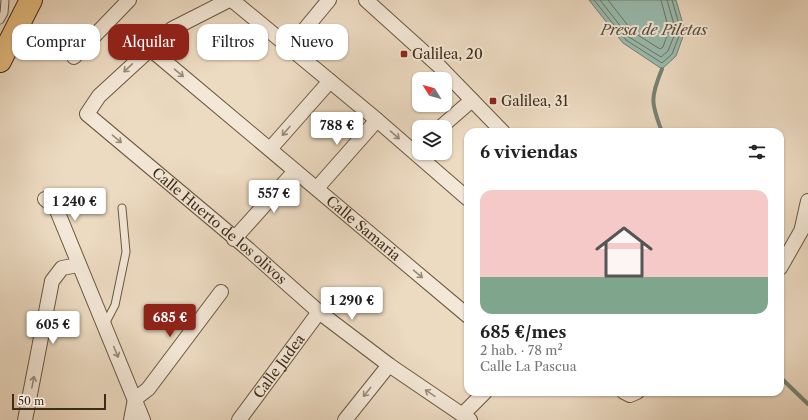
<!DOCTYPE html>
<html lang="es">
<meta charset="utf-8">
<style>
:root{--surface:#fff;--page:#f6f6f6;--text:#222;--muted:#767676;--accent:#8f2418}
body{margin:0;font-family:"Libre Caslon Text",serif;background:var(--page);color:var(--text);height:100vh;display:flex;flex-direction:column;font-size:15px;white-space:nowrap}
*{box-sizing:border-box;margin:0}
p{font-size:13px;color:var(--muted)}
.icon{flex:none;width:22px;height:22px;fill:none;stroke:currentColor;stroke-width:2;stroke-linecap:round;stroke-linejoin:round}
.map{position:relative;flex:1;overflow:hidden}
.details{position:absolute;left:464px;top:128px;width:320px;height:268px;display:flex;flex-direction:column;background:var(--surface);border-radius:12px;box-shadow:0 1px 3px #0004}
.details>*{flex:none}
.guide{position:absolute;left:12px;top:24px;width:380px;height:36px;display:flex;gap:8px}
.needle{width:26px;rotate:307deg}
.tools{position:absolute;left:412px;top:72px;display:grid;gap:8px}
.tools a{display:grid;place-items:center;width:40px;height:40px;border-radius:8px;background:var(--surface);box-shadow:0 1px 3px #0004;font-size:20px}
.scale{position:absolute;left:12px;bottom:10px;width:94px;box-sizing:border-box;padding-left:4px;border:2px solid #3f2c18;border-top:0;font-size:11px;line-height:14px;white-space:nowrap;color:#3f2c18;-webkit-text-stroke:3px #f3e7d7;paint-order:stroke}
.price{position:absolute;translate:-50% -34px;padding:0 9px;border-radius:4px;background:#fff;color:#222;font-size:13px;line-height:26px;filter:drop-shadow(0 1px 2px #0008)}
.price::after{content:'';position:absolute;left:50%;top:24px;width:12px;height:9px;margin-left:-6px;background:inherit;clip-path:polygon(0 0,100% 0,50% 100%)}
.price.active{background:var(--accent);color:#fff}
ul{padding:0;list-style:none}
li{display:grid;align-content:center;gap:8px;height:212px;padding:0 16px}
li span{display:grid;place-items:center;height:124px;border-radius:12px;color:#555}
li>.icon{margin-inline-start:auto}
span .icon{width:72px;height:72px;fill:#fffc;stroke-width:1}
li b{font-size:17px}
h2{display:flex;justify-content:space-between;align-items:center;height:48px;padding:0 16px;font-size:17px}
.chip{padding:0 14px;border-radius:12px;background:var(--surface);box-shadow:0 1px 3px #0004;font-size:14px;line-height:36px}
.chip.active{background:var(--accent);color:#fff}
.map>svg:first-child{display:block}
.water{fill:#99bbae;stroke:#758272}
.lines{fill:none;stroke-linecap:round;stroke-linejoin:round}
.shore{stroke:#6c7463;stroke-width:1}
.stream{stroke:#758272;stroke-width:4}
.service-casing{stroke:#6a5842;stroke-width:9}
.minor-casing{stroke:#6a5842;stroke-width:16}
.primary-casing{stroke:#3f2c18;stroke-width:24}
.service{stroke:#f3e7d7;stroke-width:7}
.minor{stroke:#f3e7d7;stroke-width:14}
.primary{stroke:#e6bd80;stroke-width:22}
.oneway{stroke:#998a78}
.poi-dot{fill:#8f2418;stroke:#f3e7d7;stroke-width:1.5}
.labels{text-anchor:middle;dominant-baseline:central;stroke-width:4;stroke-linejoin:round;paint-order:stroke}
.poi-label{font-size:14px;fill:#3f2c18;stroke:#f3e7d7;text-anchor:start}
.street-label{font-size:14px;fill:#3f2c18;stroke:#f3e7d7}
.water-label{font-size:15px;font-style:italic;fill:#56503e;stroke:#f3e7d7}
</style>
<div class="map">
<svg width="808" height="420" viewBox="0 0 808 420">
<rect width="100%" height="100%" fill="#ecdac1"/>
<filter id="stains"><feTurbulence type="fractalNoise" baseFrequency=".005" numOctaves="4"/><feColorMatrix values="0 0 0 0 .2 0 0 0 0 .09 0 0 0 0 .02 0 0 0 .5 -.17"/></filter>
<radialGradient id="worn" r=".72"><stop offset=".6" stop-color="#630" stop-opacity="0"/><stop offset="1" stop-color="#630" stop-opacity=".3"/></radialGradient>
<path class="water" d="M 589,0 L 676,0 L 685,31 L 676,56 L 662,69 L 623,43 Z"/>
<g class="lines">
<path class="shore" d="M 594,0 L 626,40 L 662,63 L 672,54 L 681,31 L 672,0
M 600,0 L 629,37 L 661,57 L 668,51 L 676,31 L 667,0
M 608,0 L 633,32 L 660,49 L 663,47 L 669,30 L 661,0"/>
<path class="stream" d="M 662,69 C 650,98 651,103 662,132
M 780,377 L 808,404"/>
<g class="service-casing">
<path id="service" d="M 0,20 L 4,13 L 5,0
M 104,326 L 115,305 L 126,252 L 122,208"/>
</g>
<g class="minor-casing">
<g id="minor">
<path id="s1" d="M 229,0 L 172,29 L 99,96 L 87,114 L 248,249 L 319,312 L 389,365 L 470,420"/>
<path d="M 232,0 L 377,120 L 468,199"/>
<path d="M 366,0 L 438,65 L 503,132"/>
<path d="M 290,47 L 329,0"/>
<path id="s2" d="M 149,48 L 468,316"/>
<path d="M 74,57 L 129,0"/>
<path d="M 441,127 L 472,100"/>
<path d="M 270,149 L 330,81"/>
<path d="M 317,188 L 377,120"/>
<path d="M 45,199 L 56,208 L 143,420"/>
<path d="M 802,228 L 808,201"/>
<path d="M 234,239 L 295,171"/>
<path d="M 780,268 L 808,219"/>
<path d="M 624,392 L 630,395 L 637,392"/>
<path d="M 463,414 L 485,392"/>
<path d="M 25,420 L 52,281 L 62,268 L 78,265"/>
<path d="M 131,420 L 135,399 L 148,389 L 221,292"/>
<path id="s3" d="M 239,420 L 319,312"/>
<path d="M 345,420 L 389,365"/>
</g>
</g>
<g class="primary-casing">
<path id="primary" d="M 0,61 L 31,0"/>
</g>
<use href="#service" class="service"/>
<use href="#minor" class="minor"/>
<use href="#primary" class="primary"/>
</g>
<defs><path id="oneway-shaft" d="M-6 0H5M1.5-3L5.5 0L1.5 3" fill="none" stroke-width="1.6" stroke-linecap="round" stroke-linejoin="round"/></defs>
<g class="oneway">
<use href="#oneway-shaft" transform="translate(128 68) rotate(137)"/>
<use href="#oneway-shaft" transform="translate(179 73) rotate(40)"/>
<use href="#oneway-shaft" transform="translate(286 131) rotate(131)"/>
<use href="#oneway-shaft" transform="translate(395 135) rotate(41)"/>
<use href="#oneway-shaft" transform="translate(117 139) rotate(40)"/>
<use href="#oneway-shaft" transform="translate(418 274) rotate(40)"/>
<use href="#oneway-shaft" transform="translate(116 352) rotate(67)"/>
<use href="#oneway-shaft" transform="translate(33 382) rotate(-79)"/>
<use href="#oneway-shaft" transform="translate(367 392) rotate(129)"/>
<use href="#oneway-shaft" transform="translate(430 393) rotate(-146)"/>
</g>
<g class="poi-dot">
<rect x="400" y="50" width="8" height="8" rx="2"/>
<rect x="489" y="97" width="8" height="8" rx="2"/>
</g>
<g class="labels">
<g class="poi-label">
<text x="412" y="54">Galilea, 20</text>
<text x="501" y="101">Galilea, 31</text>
</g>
<g class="street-label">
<text stroke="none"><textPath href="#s1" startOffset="358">Calle Huerto de los olivos</textPath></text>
<text stroke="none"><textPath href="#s2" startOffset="280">Calle Samaria</textPath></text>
<text stroke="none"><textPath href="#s3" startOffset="67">Calle Judea</textPath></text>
</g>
<g class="water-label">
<text x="654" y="29">Presa de Piletas</text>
</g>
</g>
<rect width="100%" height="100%" filter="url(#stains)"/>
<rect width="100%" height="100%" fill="url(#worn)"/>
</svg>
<div class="tools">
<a><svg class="needle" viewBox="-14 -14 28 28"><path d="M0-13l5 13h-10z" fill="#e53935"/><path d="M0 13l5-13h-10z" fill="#767676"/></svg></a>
<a><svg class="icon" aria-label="layers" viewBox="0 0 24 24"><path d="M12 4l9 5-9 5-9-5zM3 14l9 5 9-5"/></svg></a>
</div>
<div class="scale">50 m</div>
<b class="price" style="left:337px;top:146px">788 €</b>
<b class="price" style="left:274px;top:214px">557 €</b>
<b class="price" style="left:75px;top:222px">1 240 €</b>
<b class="price" style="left:352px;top:321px">1 290 €</b>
<b class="price active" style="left:170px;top:338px">685 €</b>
<b class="price" style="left:53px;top:345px">605 €</b>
<div class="guide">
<a class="chip">Comprar</a>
<a class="chip active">Alquilar</a>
<a class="chip">Filtros</a>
<a class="chip">Nuevo</a>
</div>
<section class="details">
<h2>6 viviendas<svg class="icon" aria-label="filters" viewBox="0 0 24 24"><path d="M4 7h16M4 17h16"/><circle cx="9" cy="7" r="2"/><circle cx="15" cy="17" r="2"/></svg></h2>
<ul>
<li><span style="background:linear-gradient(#f6c9c9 70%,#7fa58c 0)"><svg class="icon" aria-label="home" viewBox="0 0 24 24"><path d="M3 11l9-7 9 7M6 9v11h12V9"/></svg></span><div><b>685 €/mes</b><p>2 hab. · 78 m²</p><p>Calle La Pascua</p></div></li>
</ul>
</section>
</div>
